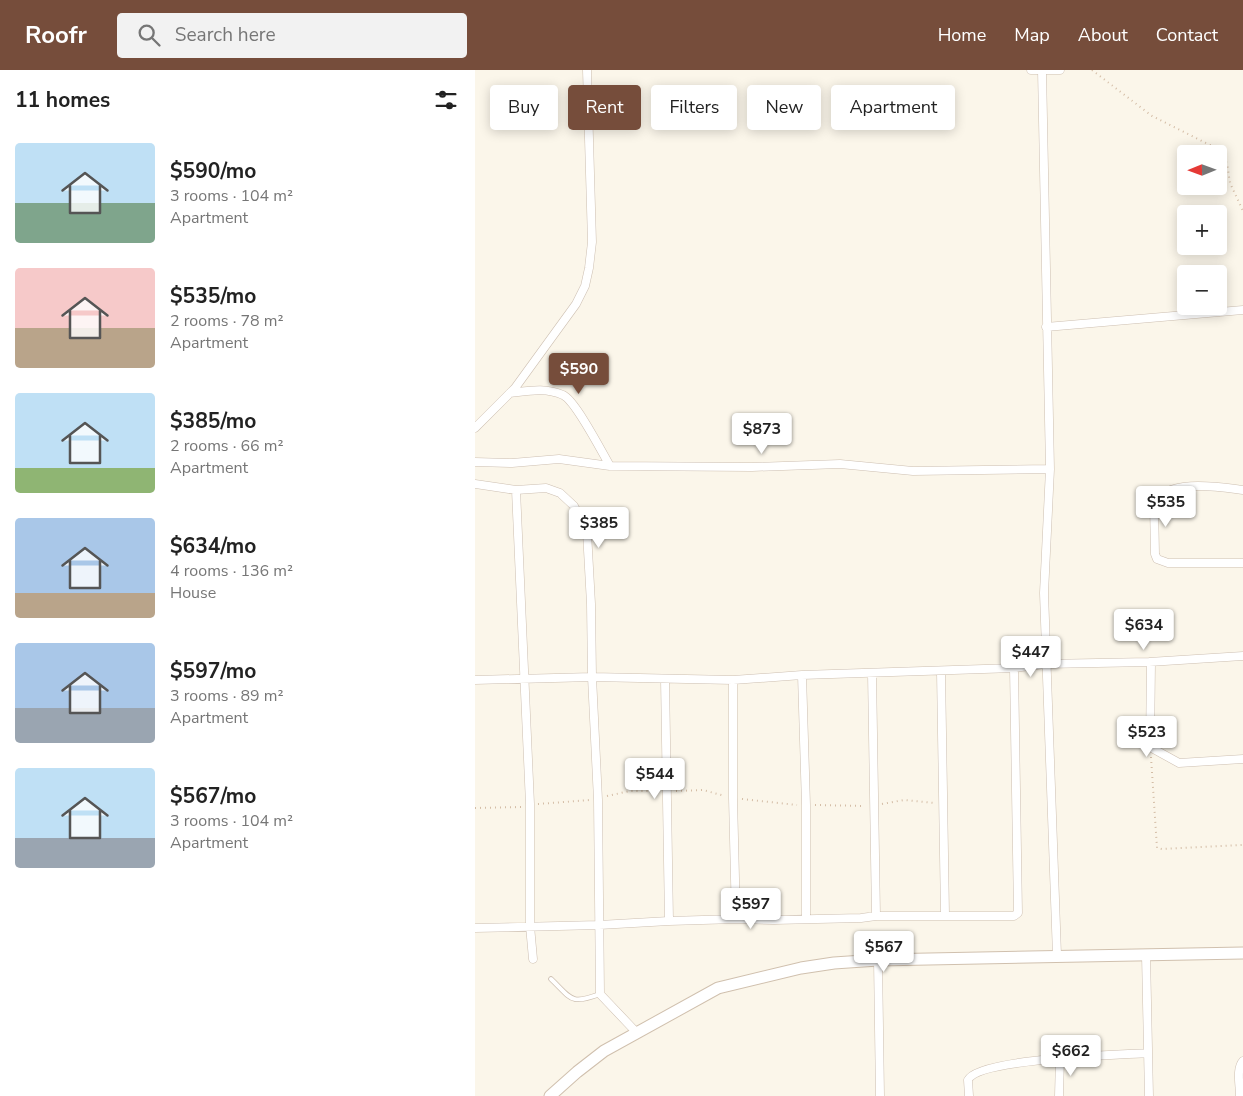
<!DOCTYPE html>
<meta charset="utf-8">
<style>
:root{--surface:#fff;--page:#f2f2f2;--text:#222;--muted:#767676;--accent:#764d3b}
body{margin:0;font-family:"Nunito Sans",sans-serif;background:var(--page);color:var(--text);height:100vh;display:flex;flex-direction:column;font-size:19px;white-space:nowrap}
*{box-sizing:border-box;margin:0}
p{font-size:16px;color:var(--muted)}
.icon{flex:none;width:28px;height:28px;fill:none;stroke:currentColor;stroke-width:2;stroke-linecap:round;stroke-linejoin:round}
.map{position:relative;flex:1;overflow:hidden}
.details{display:flex;flex-direction:column;background:var(--surface);width:475px}
.details>*{flex:none}
.top-card{position:absolute;left:15px;top:15px;width:475px;height:45px;display:flex;gap:10px}
.needle{width:32px;rotate:269deg}
.buttons{position:absolute;left:702px;top:75px;display:grid;gap:10px}
.buttons a{display:grid;place-items:center;width:50px;height:50px;border-radius:5px;background:var(--surface);box-shadow:0 2px 12px #0003;font-size:25px}
.price{position:absolute;translate:-50% -42px;padding:0 11px;border-radius:5px;background:#fff;color:#222;font-size:16px;line-height:32px;filter:drop-shadow(0 1px 2px #0008)}
.price::after{content:'';position:absolute;left:50%;top:30px;width:15px;height:11px;margin-left:-8px;background:inherit;clip-path:polygon(0 0,100% 0,50% 100%)}
.price.current{background:var(--accent);color:#fff}
ul{padding:0;list-style:none}
li{display:flex;align-items:center;gap:15px;height:125px;padding:0 15px}
li span{display:grid;place-items:center;flex:none;width:140px;height:100px;border-radius:5px;color:#555}
li>.icon{margin-inline-start:auto}
span .icon{width:60px;height:60px;fill:#fffc;stroke-width:1}
li b{font-size:21px}
h2{display:flex;justify-content:space-between;align-items:center;height:60px;padding:0 15px;font-size:21px}
.tag{padding:0 18px;border-radius:5px;background:var(--surface);box-shadow:0 2px 12px #0003;font-size:18px;line-height:45px}
.tag.current{background:var(--accent);color:#fff}
header{display:flex;align-items:center;gap:30px;box-sizing:border-box;height:70px;padding:0 25px;background:var(--accent);color:#fff}
header strong{font-size:24px}
nav{display:flex;gap:28px;margin-inline-start:auto;font-size:18px}
.search{width:350px;height:45px;background:var(--page);display:flex;align-items:center;gap:12px;box-sizing:border-box;padding:0 18px;border-radius:5px;color:var(--muted);font-size:19px}
main{display:flex;flex:1;min-height:0}
.map>svg:first-child{display:block}
.lines{fill:none;stroke-linecap:round;stroke-linejoin:round}
.lane-casing{stroke:#cdbfb1;stroke-width:5.5}
.street-casing{stroke:#cdbfb1;stroke-width:9}
.secondary-casing{stroke:#d0c0ae;stroke-width:13}
.path{stroke:#d4bda6;stroke-width:2;stroke-dasharray:1 4;stroke-linecap:butt}
.lane{stroke:#fff;stroke-width:4}
.street{stroke:#fff;stroke-width:8}
.secondary{stroke:#fff;stroke-width:11}
</style>
<header>
<strong>Roofr</strong>
<div class="search"><svg class="icon" aria-label="search" viewBox="0 0 24 24"><circle cx="10" cy="10" r="6"/><path d="M15 15l6 6"/></svg>Search here</div>
<nav><a>Home</a><a>Map</a><a>About</a><a>Contact</a></nav>
</header>
<main>
<section class="details">
<h2>11 homes<svg class="icon" aria-label="filters" viewBox="0 0 24 24"><path d="M4 7h16M4 17h16"/><circle cx="9" cy="7" r="2"/><circle cx="15" cy="17" r="2"/></svg></h2>
<ul>
<li><span style="background:linear-gradient(#bfe0f5 60%,#7fa58c 0)"><svg class="icon" aria-label="home" viewBox="0 0 24 24"><path d="M3 11l9-7 9 7M6 9v11h12V9"/></svg></span><div><b>$590/mo</b><p>3 rooms · 104 m²</p><p>Apartment</p></div></li>
<li><span style="background:linear-gradient(#f6c9c9 60%,#b9a48a 0)"><svg class="icon" aria-label="home" viewBox="0 0 24 24"><path d="M3 11l9-7 9 7M6 9v11h12V9"/></svg></span><div><b>$535/mo</b><p>2 rooms · 78 m²</p><p>Apartment</p></div></li>
<li><span style="background:linear-gradient(#bfe0f5 75%,#8fb573 0)"><svg class="icon" aria-label="home" viewBox="0 0 24 24"><path d="M3 11l9-7 9 7M6 9v11h12V9"/></svg></span><div><b>$385/mo</b><p>2 rooms · 66 m²</p><p>Apartment</p></div></li>
<li><span style="background:linear-gradient(#a9c7e8 75%,#b9a48a 0)"><svg class="icon" aria-label="home" viewBox="0 0 24 24"><path d="M3 11l9-7 9 7M6 9v11h12V9"/></svg></span><div><b>$634/mo</b><p>4 rooms · 136 m²</p><p>House</p></div></li>
<li><span style="background:linear-gradient(#a9c7e8 65%,#9aa5b1 0)"><svg class="icon" aria-label="home" viewBox="0 0 24 24"><path d="M3 11l9-7 9 7M6 9v11h12V9"/></svg></span><div><b>$597/mo</b><p>3 rooms · 89 m²</p><p>Apartment</p></div></li>
<li><span style="background:linear-gradient(#bfe0f5 70%,#9aa5b1 0)"><svg class="icon" aria-label="home" viewBox="0 0 24 24"><path d="M3 11l9-7 9 7M6 9v11h12V9"/></svg></span><div><b>$567/mo</b><p>3 rooms · 104 m²</p><p>Apartment</p></div></li>
</ul>
</section>
<div class="map">
<svg width="768" height="1026" viewBox="0 0 768 1026">
<rect width="100%" height="100%" fill="#fbf6ea"/>
<g class="lines">
<g class="lane-casing">
<path id="lane" d="M 76,909 C 97,929 95,935 125,924"/>
</g>
<g class="street-casing">
<path id="street" d="M 556,0 L 585,0
M 567,0 L 575,399 L 569,523 L 582,885
M 571,257 L 768,240
M 35,323 C 53,321 70,317 88,325 C 100,330 127,382 135,396
M 0,358 L 40,318 L 101,234 L 110,216 L 114,198 L 117,172 L 112,0
M 0,392 L 37,393 L 84,389 L 135,396 L 277,397 L 365,394 L 438,401 L 575,399
M 0,414 L 41,420 L 55,734 L 55,856 L 58,889
M 41,420 L 71,418 L 85,423 L 99,436 L 112,462 L 116,534 L 117,607 L 123,730 L 125,924 L 162,963
M 768,420 C 744,417 692,408 679,434 L 680,484 L 682,489 L 693,493 L 768,493
M 676,592 L 675,677 L 704,693 L 768,689
M 539,598 L 570,594 L 674,592 L 768,586
M 466,602 L 470,845
M 397,603 L 401,846
M 327,605 L 331,735 L 331,848
M 190,609 L 194,851
M 0,610 L 117,607 L 258,610 L 327,605 L 539,598 L 543,843 L 539,846 L 401,846 L 386,848 L 299,850 L 261,849 L 194,851 L 124,855 L 0,858
M 258,610 L 258,728 L 261,849
M 671,885 L 674,1026
M 403,890 L 405,1026
M 494,1026 L 493,1010 C 503,988 646,985 673,983
M 584,1026 L 585,988
M 765,1026 C 765,1015 761,999 768,991"/>
</g>
<g class="secondary-casing">
<path id="secondary" d="M 75,1026 L 102,1002 L 129,981 L 243,918 L 326,898 L 359,893 L 403,890 L 768,883"/>
</g>
<path class="path" d="M 617,0 L 677,46 L 735,75 L 743,84
M 744,85 L 752,93 L 755,113 L 768,141
M 676,687 L 682,778 L 687,779 L 768,775
M 201,721 L 228,720 L 250,726
M 132,726 L 155,721 L 184,721
M 267,729 L 322,735
M 63,734 L 115,730
M 407,734 L 429,730 L 459,733
M 340,735 L 390,736
M 0,738 L 46,737"/>
<use href="#lane" class="lane"/>
<use href="#street" class="street"/>
<use href="#secondary" class="secondary"/>
</g>
</svg>
<div class="buttons">
<a><svg class="needle" viewBox="-14 -14 28 28"><path d="M0-13l5 13h-10z" fill="#e53935"/><path d="M0 13l5-13h-10z" fill="#767676"/></svg></a>
<a>+</a>
<a>−</a>
</div>
<b class="price current" style="left:104px;top:325px">$590</b>
<b class="price" style="left:287px;top:385px">$873</b>
<b class="price" style="left:691px;top:458px">$535</b>
<b class="price" style="left:124px;top:479px">$385</b>
<b class="price" style="left:669px;top:581px">$634</b>
<b class="price" style="left:556px;top:608px">$447</b>
<b class="price" style="left:672px;top:688px">$523</b>
<b class="price" style="left:180px;top:730px">$544</b>
<b class="price" style="left:276px;top:860px">$597</b>
<b class="price" style="left:409px;top:903px">$567</b>
<b class="price" style="left:596px;top:1007px">$662</b>
<div class="top-card">
<a class="tag">Buy</a>
<a class="tag current">Rent</a>
<a class="tag">Filters</a>
<a class="tag">New</a>
<a class="tag">Apartment</a>
</div>
</div>
</main>
